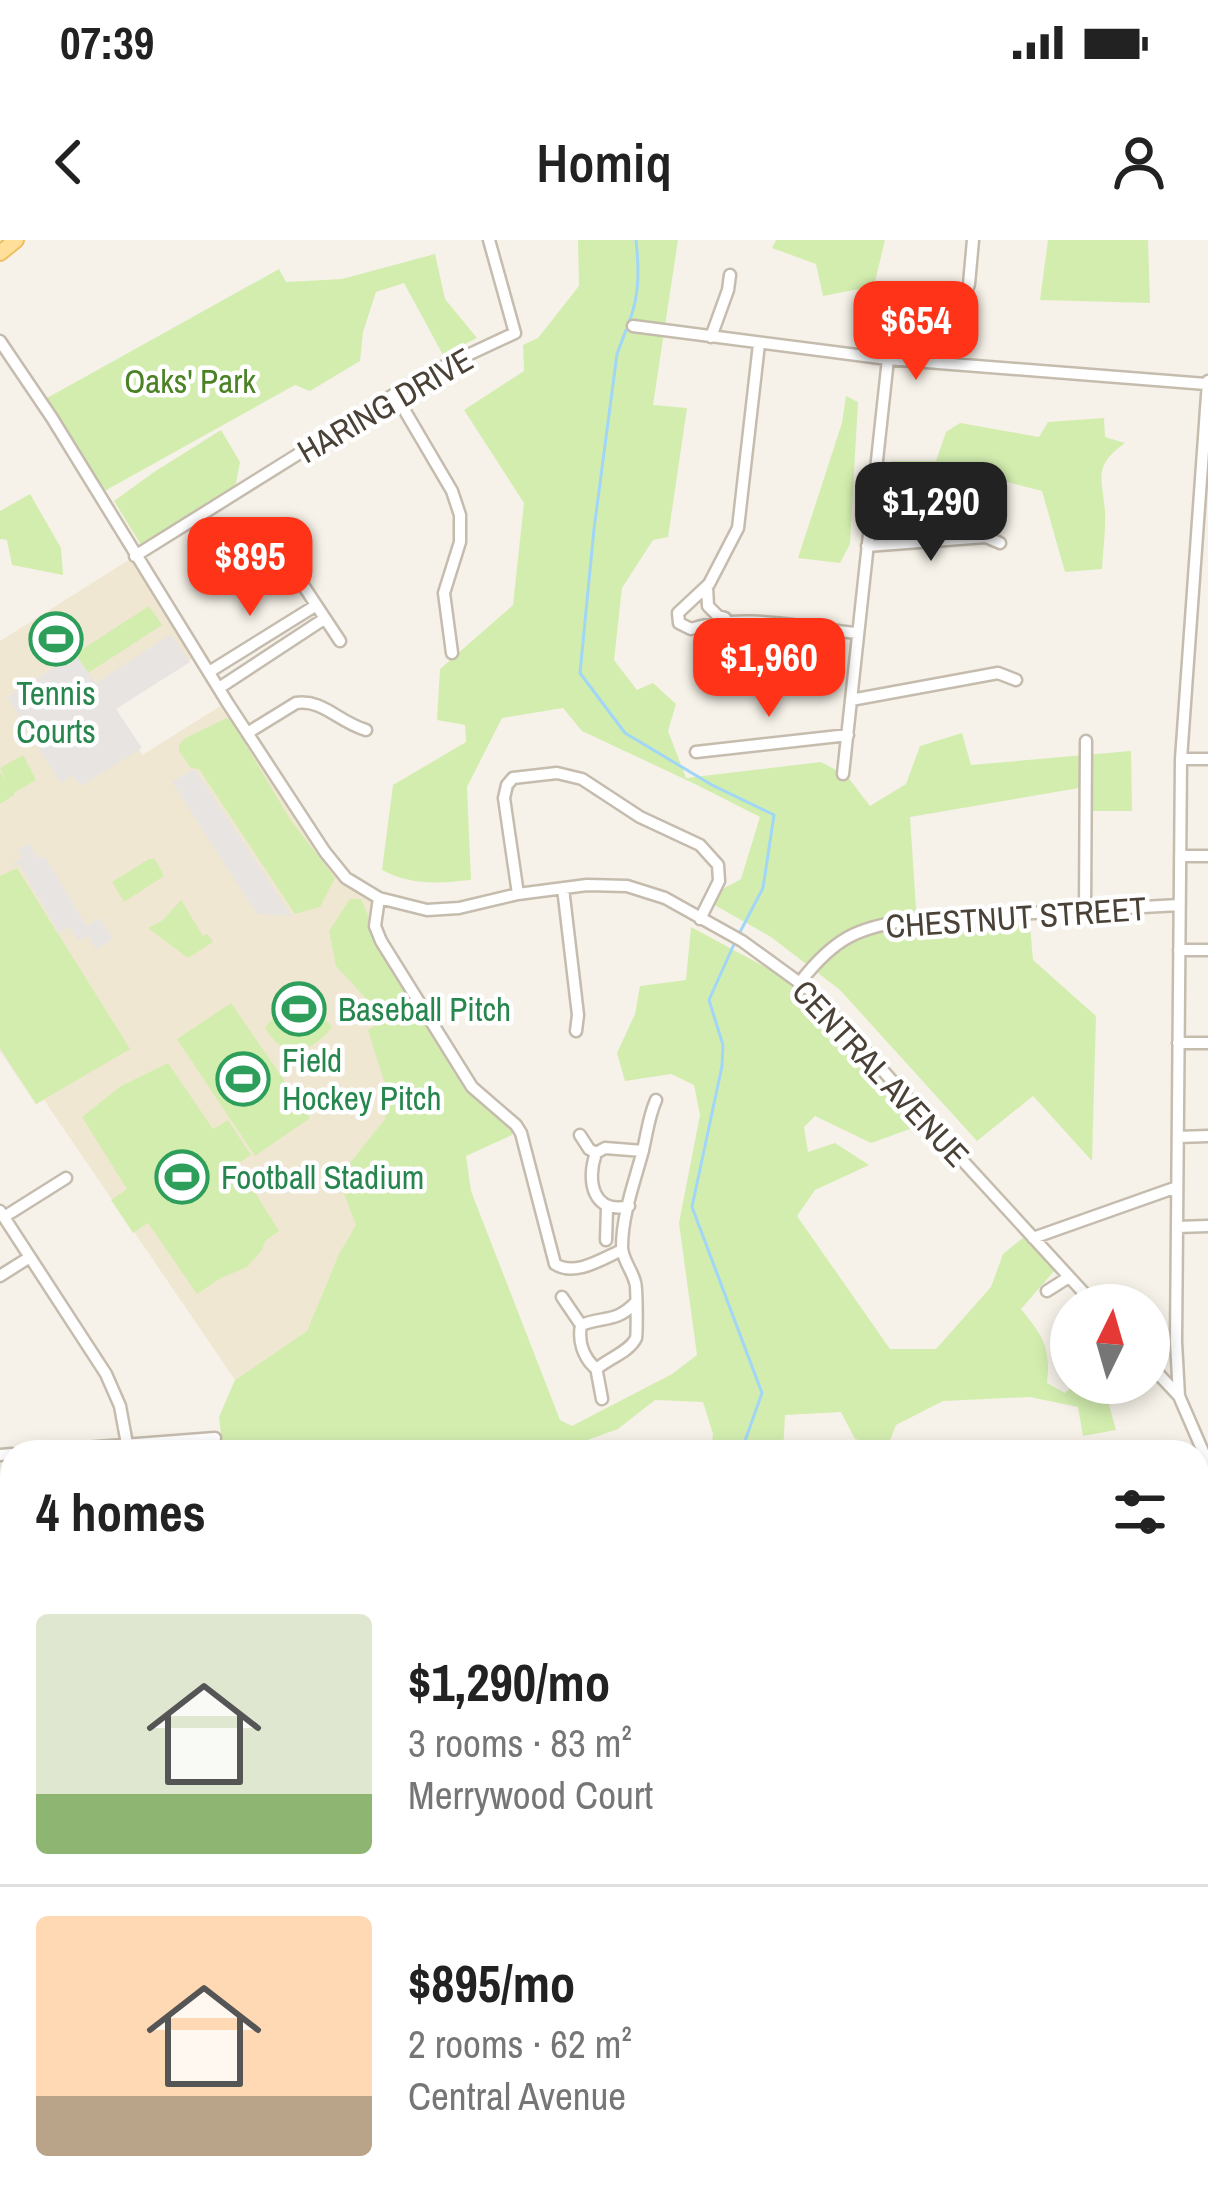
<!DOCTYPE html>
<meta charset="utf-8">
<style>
:root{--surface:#fff;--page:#f6f6f6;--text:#222;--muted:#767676;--line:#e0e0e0;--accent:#ff3317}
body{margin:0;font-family:"Archivo Narrow",sans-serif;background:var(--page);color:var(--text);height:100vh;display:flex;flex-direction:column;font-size:45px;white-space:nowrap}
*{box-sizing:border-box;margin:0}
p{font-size:39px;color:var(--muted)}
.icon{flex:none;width:66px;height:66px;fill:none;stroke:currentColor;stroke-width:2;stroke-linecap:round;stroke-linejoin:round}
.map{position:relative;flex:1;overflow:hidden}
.panel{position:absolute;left:0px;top:1200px;width:1209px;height:771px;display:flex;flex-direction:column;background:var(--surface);border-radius:36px 36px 0 0;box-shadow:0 6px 18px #0003}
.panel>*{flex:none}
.needle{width:78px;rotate:5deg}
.buttons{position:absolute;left:1050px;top:1044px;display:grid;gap:24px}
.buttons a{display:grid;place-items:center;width:120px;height:120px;border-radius:50%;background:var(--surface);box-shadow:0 6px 18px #0003;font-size:60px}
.price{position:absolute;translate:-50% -102px;padding:0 27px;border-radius:24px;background:var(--accent);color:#fff;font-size:39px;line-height:78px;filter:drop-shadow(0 3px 6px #0008)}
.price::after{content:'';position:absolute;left:50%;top:72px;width:36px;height:27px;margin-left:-18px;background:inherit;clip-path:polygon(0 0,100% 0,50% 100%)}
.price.on{background:#222;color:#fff}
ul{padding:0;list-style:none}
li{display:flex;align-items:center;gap:36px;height:300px;padding:0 36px}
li+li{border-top:3px solid var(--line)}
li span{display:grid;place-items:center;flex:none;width:336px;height:240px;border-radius:12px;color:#555}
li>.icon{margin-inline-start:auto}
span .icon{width:144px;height:144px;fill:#fffc;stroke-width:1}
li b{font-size:51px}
h2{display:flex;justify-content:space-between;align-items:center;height:144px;padding:0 36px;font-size:51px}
.status{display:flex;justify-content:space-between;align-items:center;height:84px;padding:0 60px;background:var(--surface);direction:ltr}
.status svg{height:33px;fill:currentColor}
header{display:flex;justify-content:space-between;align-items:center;height:156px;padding:0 36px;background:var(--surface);font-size:54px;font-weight:600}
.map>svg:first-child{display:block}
.education{fill:#f0e7d2}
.green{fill:#d3edaf}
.parking{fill:#e7e4e1}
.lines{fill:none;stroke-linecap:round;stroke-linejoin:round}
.stream{stroke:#a1d6f7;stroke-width:3}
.minor-casing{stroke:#c5bcae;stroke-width:15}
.major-casing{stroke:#eebf5f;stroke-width:18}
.minor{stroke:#fff;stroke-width:10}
.major{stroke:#ffdf99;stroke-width:14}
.labels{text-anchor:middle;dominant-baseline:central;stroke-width:9;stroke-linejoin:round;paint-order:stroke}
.park-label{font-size:33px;fill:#4a8224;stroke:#fff}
.street-label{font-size:33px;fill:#4a4237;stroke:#fff}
.leisure-label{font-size:33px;fill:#27864d;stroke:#fff;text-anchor:start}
</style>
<div class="status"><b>07:39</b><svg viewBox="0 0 49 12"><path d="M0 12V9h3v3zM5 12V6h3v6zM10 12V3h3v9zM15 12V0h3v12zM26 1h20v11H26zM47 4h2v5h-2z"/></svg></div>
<header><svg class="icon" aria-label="back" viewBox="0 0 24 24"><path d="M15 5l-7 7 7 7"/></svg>Homiq<svg class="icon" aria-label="person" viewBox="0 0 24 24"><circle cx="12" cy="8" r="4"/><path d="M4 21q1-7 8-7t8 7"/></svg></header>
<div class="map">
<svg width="1208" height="1969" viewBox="0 0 1208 1969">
<rect width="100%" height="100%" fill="#f6f2e9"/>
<path class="education" d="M 135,316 L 199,414 L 116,468 L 142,515 L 227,462 L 335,625 L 379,658 L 375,686 L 472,847 L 338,1016 L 307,1091 L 235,1140 L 44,860 L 36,864 L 0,811 L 0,401 Z"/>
<path class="green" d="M 578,0 L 678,0 L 653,165 L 687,168 L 668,297 L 653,300 L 622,348 L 614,420 L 637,450 L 653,443 L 676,464 L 668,491 L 686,538 L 821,522 L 847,536 L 870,566 L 906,544 L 920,506 L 962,493 L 971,525 L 1131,511 L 1132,571 L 1086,571 L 1085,547 L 910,577 L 917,684 L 1029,673 L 1033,720 L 1096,776 L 1092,921 L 1033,856 L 977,901 L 840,750 L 771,697 L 704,659 L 741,639 L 760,577 L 695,544 L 582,491 L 563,468 L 502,478 L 467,547 L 471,640 C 439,643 412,646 382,630 L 393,545 L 466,502 L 465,485 L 437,480 L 440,429 L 513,365 L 524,263 L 464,170 L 524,131 L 523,105 L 538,98 L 579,46 Z
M 776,0 L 885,0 L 874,46 L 823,56 L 816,24 L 772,8 Z
M 1048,0 L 1148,0 L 1150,63 L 1040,60 Z
M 435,14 L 445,59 L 477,98 L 443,115 L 404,43 L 376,52 L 363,92 L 360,121 L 310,151 L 295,145 L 101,253 L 47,158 L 279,29 L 286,42 L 342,39 Z
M 846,156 L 858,162 L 850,304 L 840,323 L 798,318 L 842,183 Z
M 1104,178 L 1105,197 L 1125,203 C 1093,226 1102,237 1105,271 C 1106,290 1103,310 1102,329 L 1065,332 L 1042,251 L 995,239 L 956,245 L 891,239 L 891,221 L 936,221 L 946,192 L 960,183 L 1039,197 L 1048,182 Z
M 221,190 L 240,222 L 235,249 L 141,305 L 114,261 L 154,232 Z
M 30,254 L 61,308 L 63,335 L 12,325 L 7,300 L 0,299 L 0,271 Z
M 149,366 L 162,385 L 88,433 L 75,414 Z
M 227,478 L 231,480 L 290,579 L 335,638 L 320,667 L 295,674 L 199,529 L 191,528 L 179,511 L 179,505 L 185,498 Z
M 23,515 L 36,540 L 14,553 L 14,555 L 0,564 L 0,532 L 6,540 L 0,528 Z
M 149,619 L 155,619 L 164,636 L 124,662 L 112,642 Z
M 17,628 L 130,809 L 36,864 L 0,808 L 0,636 Z
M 350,659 L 361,659 L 371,683 L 466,847 L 512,886 L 512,895 L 466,916 L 471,951 L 560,1180 L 572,1186 L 672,1134 L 697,1115 L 679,983 L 700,875 L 694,845 L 671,834 L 625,841 L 617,813 L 635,774 L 640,746 L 686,740 L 691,687 L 780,735 L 828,779 L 924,884 L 871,903 L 815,876 L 804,887 L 808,912 L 835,903 L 869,925 L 815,950 L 797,976 L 890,1109 L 936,1109 L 991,1047 L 1003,1014 L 1024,997 L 1056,1029 L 1021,1069 C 1043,1096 1051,1107 1047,1143 L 1065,1153 L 1076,1143 L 1103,1143 L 1116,1190 L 1083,1196 L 1078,1167 L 1030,1157 L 943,1161 L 896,1185 L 887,1208 L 855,1199 L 841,1172 L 785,1175 L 783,1212 L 711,1212 L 713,1194 L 703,1162 L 655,1160 L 618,1189 L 579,1203 L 578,1212 L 516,1212 L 493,1208 L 487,1212 L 223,1212 L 219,1177 L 235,1140 L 307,1091 L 338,1016 L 356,985 L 338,938 L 385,879 L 388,854 L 368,790 L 385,779 L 336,726 L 329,691 Z
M 181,660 L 203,696 L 208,694 L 213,702 L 188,718 L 148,688 L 163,680 Z
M 299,751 L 332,787 C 311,814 283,822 265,787 Z
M 231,763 L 310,878 L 255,916 L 177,799 Z
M 168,823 L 213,889 L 228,880 L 251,915 L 237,924 L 279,991 L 265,1001 L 262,1010 L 247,1027 L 221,1038 L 197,1054 L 148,983 L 133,993 L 111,960 L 127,949 L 82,877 L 121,846 Z"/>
<path class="parking" d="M 171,394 L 190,422 L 116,469 L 142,508 L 81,546 L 73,536 L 60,543 L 7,457 L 75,414 L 96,443 Z
M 195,529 L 292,676 L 257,674 L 172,542 Z
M 29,603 L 38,619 L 45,616 L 86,686 L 100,678 L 113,699 L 96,709 L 88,696 L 78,701 L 70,687 L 59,693 L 19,624 L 15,626 L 13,623 L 22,617 L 18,609 Z"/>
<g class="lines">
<path class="stream" d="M 629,82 C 640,55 639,28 636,0
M 626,90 L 617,114 L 594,289 L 580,433 L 625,493 L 712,545 L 774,575 L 763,648 L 739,694
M 735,702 L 709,760 L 723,805 L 722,826 L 692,967 L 762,1153 L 741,1212"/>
<g class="minor-casing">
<path id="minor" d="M 633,86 L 888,119 L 1206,144
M 711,97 L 728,50 L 730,35
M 0,101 L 52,178 L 227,462 L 325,612 L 346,638 L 379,658 L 427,670 L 459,668 L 518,654 L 587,645 L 627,646 L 665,658 L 742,701 L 815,754 L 963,921 L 1095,1065
M 759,104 L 738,288 L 709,344 L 678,373 L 679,383 L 691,389 C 740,372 805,388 857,393
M 950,122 L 955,87 L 969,44 L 973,0
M 395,154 L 452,251 L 460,275 L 460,302 L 444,353 L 452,413
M 867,306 L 986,297 L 1000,303
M 135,316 L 425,135 L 515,93 L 489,0
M 297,336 L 340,401
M 707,347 L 708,366 L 718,376 L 725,378
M 209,432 L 315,366
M 219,448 L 324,379
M 851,460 L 998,433 L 1016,440
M 249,492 L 296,463 C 323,459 338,482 366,490
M 696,512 L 848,495
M 1181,519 L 1208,519
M 843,534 L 888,119
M 1180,616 L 1208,616
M 563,648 L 578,775 L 576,791
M 518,654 L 504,558 L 507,545 L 513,538 L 557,533 L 582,539 L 640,577 L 700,605 L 718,625 L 719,641 L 700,679
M 379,658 L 375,686 L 381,701 L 472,847 L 516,885 L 521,893 L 555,1024 C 575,1037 602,1019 622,1010
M 1085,672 L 1086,501
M 1179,710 L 1208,710
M 801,741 C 834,699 857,687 910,680 L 1179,665
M 1178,803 L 1208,803
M 580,895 L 589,909 L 596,913
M 1178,897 L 1208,896
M 629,966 C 593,975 586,941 596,913 L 605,908 L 643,911
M 0,971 L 106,1134 L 120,1166 L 127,1204
M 4,977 L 66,938
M 1177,987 L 1208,986
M 1033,998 L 1177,947
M 606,1000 L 607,968
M 0,1036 L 30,1017
M 1047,1051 L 1069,1037
M 562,1057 L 581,1085
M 635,1063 C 616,1083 603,1076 581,1085 C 578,1101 583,1116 594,1127 L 599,1127 C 610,1118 630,1111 636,1098 C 637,1094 637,1046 635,1042 C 632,1030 622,1019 622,1007 C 622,976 634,943 642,914 C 647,895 648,878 656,860
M 1149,1124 L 1179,1156 L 1208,1223
M 596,1127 L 602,1159
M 1179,1156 L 1176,1102 L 1181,519 L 1208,141
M 32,1212 L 215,1198
M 0,1215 L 12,1214
M 1197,1355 L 1208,1354
M 0,1408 L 12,1408
M 1197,1480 L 1208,1479
M 1197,1571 L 1208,1570
M 0,1635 L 12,1627
M 0,1811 L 12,1803
M 0,1940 L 12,1944
M 81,1959 L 128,1969
M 455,1959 L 512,1969
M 1056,1959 L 1056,1969
M 1146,1959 L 1146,1969
M 250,1969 L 253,1959
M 407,1969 L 410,1959
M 853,1969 L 855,1959
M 922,1969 L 923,1959"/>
</g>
<g class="major-casing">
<path id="major" d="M 0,13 L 16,0
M 0,1290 L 12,1305
M 729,1959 L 777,1969
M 516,1969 L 517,1959"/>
</g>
<use href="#minor" class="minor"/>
<use href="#major" class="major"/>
</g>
<defs>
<g id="stadium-ring" transform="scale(2.7)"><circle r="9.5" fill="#fff" stroke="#2e9e5b" stroke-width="1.5"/><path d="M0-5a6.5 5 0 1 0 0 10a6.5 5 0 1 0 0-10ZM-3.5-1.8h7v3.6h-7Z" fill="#2e9e5b"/></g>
</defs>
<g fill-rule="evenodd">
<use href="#stadium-ring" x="56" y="399"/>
<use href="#stadium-ring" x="299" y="769"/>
<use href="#stadium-ring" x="243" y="839"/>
<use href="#stadium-ring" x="182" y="937"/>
</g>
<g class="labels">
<g class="park-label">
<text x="190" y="141">Oaks' Park</text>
</g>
<g class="street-label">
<text transform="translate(385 165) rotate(-30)">HARING DRIVE</text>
<text transform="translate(1016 677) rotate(-4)">CHESTNUT STREET</text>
<text transform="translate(881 833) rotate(47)">CENTRAL AVENUE</text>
</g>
<g class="leisure-label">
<text x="56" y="453" text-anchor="middle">Tennis<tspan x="56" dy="38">Courts</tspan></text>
<text x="338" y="769">Baseball Pitch</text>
<text x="282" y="820">Field<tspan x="282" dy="38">Hockey Pitch</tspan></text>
<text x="221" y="937">Football Stadium</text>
</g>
</g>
</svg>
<div class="buttons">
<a><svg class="needle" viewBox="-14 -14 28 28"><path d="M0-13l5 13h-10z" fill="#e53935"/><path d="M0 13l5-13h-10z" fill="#767676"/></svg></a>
</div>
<b class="price" style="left:916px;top:143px">$654</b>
<b class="price on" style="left:931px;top:324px">$1,290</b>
<b class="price" style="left:250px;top:379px">$895</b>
<b class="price" style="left:769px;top:480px">$1,960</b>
<section class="panel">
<h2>4 homes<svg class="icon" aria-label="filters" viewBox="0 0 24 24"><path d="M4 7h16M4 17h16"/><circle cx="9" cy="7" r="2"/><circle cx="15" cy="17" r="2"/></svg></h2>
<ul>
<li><span style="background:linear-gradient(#dfe7d0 75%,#8fb573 0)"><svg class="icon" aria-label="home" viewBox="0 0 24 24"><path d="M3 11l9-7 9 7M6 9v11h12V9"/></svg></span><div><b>$1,290/mo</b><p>3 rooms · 83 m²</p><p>Merrywood Court</p></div></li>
<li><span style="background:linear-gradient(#ffd9b3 75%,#b9a48a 0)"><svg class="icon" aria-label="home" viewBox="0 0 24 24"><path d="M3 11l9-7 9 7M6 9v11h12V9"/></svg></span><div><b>$895/mo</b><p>2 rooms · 62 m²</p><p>Central Avenue</p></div></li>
</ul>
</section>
</div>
